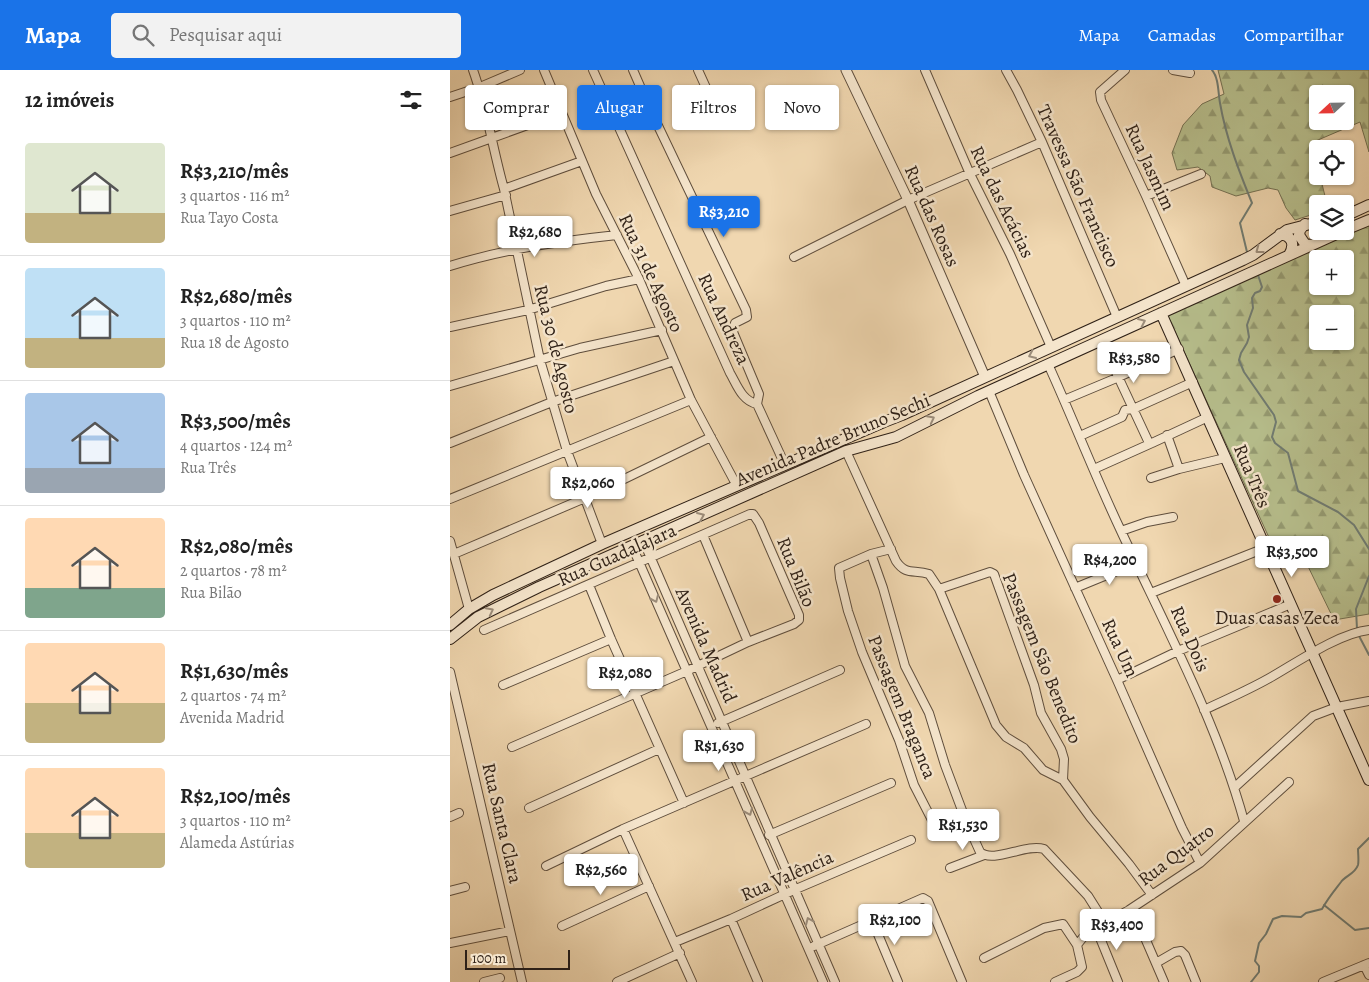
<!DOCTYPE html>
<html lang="pt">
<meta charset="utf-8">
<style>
:root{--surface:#fff;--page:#f2f2f2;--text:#222;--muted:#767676;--line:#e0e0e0;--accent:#1a73e8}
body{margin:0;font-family:Alegreya,serif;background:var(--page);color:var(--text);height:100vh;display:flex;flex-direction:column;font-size:19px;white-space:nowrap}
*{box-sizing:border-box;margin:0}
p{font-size:16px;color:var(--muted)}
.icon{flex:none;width:28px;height:28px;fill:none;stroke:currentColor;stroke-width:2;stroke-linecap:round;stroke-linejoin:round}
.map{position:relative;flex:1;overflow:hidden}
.details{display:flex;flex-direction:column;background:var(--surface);width:450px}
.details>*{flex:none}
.hud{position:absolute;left:15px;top:15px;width:475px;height:45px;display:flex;gap:10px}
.needle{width:32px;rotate:248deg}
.fabs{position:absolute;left:859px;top:15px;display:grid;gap:10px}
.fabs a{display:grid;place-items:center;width:45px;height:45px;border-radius:5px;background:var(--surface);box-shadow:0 1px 4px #0004;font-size:25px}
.scale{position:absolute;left:15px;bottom:12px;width:105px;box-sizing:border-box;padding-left:5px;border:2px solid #2f2117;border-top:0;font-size:14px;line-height:18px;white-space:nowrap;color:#2f2117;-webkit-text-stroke:4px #f5e5cc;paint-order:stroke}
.price{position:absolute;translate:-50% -42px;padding:0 11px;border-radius:5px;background:#fff;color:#222;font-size:16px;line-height:32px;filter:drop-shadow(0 1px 2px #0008)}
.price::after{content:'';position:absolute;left:50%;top:30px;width:15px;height:11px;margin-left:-8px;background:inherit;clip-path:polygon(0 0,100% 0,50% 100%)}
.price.current{background:var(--accent);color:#fff}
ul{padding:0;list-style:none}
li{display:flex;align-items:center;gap:15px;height:125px;padding:0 25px}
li+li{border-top:1px solid var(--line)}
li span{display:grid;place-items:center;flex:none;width:140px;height:100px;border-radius:5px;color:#555}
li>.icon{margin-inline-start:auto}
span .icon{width:60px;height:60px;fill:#fffc;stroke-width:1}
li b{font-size:21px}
h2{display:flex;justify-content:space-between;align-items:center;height:60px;padding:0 25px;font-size:21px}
.tag{padding:0 18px;border-radius:5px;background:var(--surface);box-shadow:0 1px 4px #0004;font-size:18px;line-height:45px}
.tag.current{background:var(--accent);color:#fff}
header{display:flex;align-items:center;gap:30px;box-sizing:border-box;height:70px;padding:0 25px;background:var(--accent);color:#fff}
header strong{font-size:24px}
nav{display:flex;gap:28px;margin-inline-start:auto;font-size:18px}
.search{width:350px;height:45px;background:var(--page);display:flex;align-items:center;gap:12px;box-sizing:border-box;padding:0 18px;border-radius:5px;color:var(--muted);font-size:19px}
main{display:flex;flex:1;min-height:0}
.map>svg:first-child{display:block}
.forest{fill:url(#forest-firs);stroke:#737052;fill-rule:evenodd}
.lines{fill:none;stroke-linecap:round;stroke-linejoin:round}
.stream{stroke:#707c73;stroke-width:2}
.minor-casing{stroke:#5f4e3d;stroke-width:10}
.tertiary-casing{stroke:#5f4e3d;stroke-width:11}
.secondary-casing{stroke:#2f2117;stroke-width:12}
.minor{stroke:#f5e5cc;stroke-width:8}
.tertiary{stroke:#f5e5cc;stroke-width:9}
.secondary{stroke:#f5e5cc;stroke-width:10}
.oneway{stroke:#9c8d7b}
.poi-dot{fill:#8f2418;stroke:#f5e5cc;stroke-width:2}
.labels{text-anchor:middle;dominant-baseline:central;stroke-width:5;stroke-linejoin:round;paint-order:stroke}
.street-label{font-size:19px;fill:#2f2117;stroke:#f5e5cc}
.poi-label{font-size:19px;fill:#2f2117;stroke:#f5e5cc}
</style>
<header>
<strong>Mapa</strong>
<div class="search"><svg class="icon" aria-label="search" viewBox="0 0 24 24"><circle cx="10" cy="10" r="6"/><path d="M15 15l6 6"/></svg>Pesquisar aqui</div>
<nav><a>Mapa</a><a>Camadas</a><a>Compartilhar</a></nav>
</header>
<main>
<section class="details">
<h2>12 imóveis<svg class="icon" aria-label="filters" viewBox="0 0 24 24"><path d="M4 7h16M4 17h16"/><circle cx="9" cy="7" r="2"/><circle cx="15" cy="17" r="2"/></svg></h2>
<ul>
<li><span style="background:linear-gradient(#dfe7d0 70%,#c2b280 0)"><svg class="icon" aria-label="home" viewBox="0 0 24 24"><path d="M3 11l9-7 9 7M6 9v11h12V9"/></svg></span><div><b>R$3,210/mês</b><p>3 quartos · 116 m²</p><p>Rua Tayo Costa</p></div></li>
<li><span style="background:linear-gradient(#bfe0f5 70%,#c2b280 0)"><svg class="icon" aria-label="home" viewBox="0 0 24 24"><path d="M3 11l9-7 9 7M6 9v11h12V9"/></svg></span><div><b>R$2,680/mês</b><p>3 quartos · 110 m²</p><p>Rua 18 de Agosto</p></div></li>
<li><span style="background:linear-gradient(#a9c7e8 75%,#9aa5b1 0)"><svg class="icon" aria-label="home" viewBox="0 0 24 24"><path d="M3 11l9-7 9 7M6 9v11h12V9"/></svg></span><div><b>R$3,500/mês</b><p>4 quartos · 124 m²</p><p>Rua Três</p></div></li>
<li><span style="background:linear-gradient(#ffd9b3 70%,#7fa58c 0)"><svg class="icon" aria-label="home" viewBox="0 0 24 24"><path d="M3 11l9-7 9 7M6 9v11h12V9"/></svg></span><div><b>R$2,080/mês</b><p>2 quartos · 78 m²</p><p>Rua Bilão</p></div></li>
<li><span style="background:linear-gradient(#ffd9b3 60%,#c2b280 0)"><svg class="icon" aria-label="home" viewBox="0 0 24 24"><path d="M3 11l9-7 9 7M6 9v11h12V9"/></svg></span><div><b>R$1,630/mês</b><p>2 quartos · 74 m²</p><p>Avenida Madrid</p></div></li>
<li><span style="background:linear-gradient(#ffd9b3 65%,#c2b280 0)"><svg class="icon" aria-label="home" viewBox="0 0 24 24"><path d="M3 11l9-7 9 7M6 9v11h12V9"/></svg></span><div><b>R$2,100/mês</b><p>3 quartos · 110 m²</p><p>Alameda Astúrias</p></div></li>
</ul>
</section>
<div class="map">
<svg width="919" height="912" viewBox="0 0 919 912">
<defs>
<pattern id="forest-firs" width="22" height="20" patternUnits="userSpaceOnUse" patternTransform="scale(1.25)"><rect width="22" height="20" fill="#b7bf8d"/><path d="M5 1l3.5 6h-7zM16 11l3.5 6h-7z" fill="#959b72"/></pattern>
</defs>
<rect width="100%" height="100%" fill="#f0d7b0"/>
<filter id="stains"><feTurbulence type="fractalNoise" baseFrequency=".004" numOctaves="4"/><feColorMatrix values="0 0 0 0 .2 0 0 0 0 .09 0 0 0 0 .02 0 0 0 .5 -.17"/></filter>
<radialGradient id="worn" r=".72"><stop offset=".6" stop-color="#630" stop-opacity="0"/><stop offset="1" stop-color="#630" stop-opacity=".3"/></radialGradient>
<path class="forest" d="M 768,0 L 919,0 L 919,82 L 910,52 L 861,73 L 867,97 L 868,106 L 870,106 L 877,134 L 868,134 L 867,143 L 845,150 L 836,138 L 828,120 L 818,118 L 786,126 L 762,117 L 760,106 L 748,97 L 727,100 L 722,83 L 733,55 L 752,34 L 774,24 ZM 868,24 L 895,24 L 895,51 L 868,51 Z
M 919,153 L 919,544 L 884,550 L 852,484 C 839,478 834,484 821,472 L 716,242 ZM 868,189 L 895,189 L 895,216 L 868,216 ZM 868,244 L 895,244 L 895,271 L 868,271 Z"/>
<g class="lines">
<path class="stream" d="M 762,0 C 769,8 768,23 770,33 C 776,68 789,101 802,133 L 790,153 L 797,182
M 808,205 L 812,217 L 810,221 L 805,223 L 802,228 L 803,238 L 797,255 L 799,267 L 797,273 L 791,283 L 789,290 L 794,302 L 824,345 L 826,352 L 822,367 L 825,373 L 838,383 L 848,421 L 888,442 L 904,455 L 919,479
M 907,559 L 906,539 L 919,506
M 908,564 L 919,585
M 874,835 L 905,860 L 919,858
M 801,912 L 809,902 L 809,896 L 805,891 L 809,873 L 816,864 L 823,849 L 832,846 L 851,847 L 856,843 L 872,839 C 878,828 884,821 891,812 C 895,806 905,804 908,795 C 909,791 908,783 908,779 L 919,768"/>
<g class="minor-casing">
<path id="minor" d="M 23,0 C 37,39 43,80 54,119 L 90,290 L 117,381 L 152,474
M 94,0 L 146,124 L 189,209 L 241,330 L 287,416
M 143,0 L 280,303 C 287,315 292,331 307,334
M 183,0 L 200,39 L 296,240 L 297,247 L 285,253 L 283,262 L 309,324 L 307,334
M 248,0 L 258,22
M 475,0 L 520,104 L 560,184 L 601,277
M 556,0 L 567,20 L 592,72 L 667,247
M 675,0 L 650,22 L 651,30 L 696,126 L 736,216
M 723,0 L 740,3
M 0,27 L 30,17 L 70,0
M 0,83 L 111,43
M 54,119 L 132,91
M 696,126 L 751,104
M 0,141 L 56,125
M 344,187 L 458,130 L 592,72
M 0,196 C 54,179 111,171 167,165
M 0,257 L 78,240 L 156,216 L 189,209
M 651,270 L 699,373 L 702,373 L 758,347
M 598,294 C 623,349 645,406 671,461 C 715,556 766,650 794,751
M 0,316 L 130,278 L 212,260
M 539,321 L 574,405 L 667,610 L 732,758 L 750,793
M 614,330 L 669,307 L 729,279
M 307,334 L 335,395
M 717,365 L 729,399
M 630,366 L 672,347 L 675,340 L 683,339 L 743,312
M 0,373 L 102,332 L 224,291
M 396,381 L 446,491 C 456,506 464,499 479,504 L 489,519 L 546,655 L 556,667 L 574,678 L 593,700 L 613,710
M 644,399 L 702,373
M 701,408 L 729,399 L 775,388
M 0,429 L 241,330
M 671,461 L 697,452 L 723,447
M 253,465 L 298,572
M 193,470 L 385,912
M 0,471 L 19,539
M 182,476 L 373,912
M 441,479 L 421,484 L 389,498 L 390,508 L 398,541 L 412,582 L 449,670 L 464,715 L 483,752 L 487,757 L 493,759 L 516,751
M 4,484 L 135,428 L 261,367
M 421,484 L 433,518 L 455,596 L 479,643 L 495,695 L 516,751 L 530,782 C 543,794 576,773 594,779 L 638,826 L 655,853
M 139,515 L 161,569 L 234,733
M 625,518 L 686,493
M 489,519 L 540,502 L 544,504 L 584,615 L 591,643 L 611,679 L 614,689 L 613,710 L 640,747 L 679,794 L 702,825
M 701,523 L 815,478
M 34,560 L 300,444 L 303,444 L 309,453 L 349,545 L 349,550 L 344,554 L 298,572 L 237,601 L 62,677
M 0,602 L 72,912
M 667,610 L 728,581 L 841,534
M 53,615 L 161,569
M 754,640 C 777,629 801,619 823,606 C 849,591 890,563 919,560
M 268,653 L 390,600
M 785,717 L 863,646 L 887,637 L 919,631
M 79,738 L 209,679
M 0,747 L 9,743
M 173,759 L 242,912
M 319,765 L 441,713
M 96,796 L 173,759 L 416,654
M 500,798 L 534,785
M 0,821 L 15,817
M 679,840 L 692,861 L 714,912
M 281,849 L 308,912
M 422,850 L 448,912
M 112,856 L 199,816
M 646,858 L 668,912
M 225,872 L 281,849 L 346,819 L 461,770
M 0,873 L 60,861
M 627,875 L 635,865 L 679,840 L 750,793 L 839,712
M 364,876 L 473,828 L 478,831 L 512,912
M 534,888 L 594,858 L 613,854 L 627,875 L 632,897 L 627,902 L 605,912
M 706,893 L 725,882 L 731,881 L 735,885 L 746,912
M 914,895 L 919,905
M 34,912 L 50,908
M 167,912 L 230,883
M 873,912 L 919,893"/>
</g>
<g class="tertiary-casing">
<path id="tertiary" d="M 396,0 L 458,130 L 535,307"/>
</g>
<g class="secondary-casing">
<path id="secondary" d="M 895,146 L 919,135
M 855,154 L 850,160 L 849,165 L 855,174 L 861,175
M 895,160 L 919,150
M 830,164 C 843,166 845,175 839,185
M 711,243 L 919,710
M 0,555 L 19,539 L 43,525 L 152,474 L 434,352 L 452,345 L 793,190 L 803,185 L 837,160 L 868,152
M 0,569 L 28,547 L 89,517 L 396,381 L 446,367 L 528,326 L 893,161"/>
</g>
<use href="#minor" class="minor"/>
<use href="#tertiary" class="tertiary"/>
<use href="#secondary" class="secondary"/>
</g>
<defs><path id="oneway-chevron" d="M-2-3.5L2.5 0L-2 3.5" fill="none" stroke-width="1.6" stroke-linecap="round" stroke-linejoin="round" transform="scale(1.25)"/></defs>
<g class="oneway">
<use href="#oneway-chevron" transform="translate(809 180) rotate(143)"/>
<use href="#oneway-chevron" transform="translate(692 252) rotate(-25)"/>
<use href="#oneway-chevron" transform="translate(582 285) rotate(156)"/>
<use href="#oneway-chevron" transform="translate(481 349) rotate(-27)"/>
<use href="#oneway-chevron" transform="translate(251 446) rotate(-23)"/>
<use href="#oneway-chevron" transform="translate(205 529) rotate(66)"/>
<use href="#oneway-chevron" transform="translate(40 541) rotate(-27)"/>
<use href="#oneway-chevron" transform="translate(299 742) rotate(66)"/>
<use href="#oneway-chevron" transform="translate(359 851) rotate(-113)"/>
</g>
<circle class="poi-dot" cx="827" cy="529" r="5"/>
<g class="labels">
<g class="street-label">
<text transform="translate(700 97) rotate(65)">Rua Jasmim</text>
<text transform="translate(628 116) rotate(66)">Travessa São Francisco</text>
<text transform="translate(552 132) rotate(64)">Rua das Acácias</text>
<text transform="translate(482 146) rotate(66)">Rua das Rosas</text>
<text transform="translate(201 203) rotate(65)">Rua 31 de Agosto</text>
<text transform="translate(274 249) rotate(65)">Rua Andreza</text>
<text transform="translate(106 279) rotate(76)">Rua 30 de Agosto</text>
<text transform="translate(383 370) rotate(-23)">Avenida Padre Bruno Sechi</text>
<text transform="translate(802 406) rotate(67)">Rua Três</text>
<text transform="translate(167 485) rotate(-24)">Rua Guadalajara</text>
<text transform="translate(346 502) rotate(68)">Rua Bilão</text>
<text transform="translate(740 569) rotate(66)">Rua Dois</text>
<text transform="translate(256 575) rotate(66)">Avenida Madrid</text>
<text transform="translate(670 578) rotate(65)">Rua Um</text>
<text transform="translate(592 588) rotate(68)">Passagem São Benedito</text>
<text transform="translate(452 637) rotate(68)">Passagem Braganca</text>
<text transform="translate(52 753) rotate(77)">Rua Santa Clara</text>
<text transform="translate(726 785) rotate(-37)">Rua Quatro</text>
<text transform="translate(337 806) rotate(-24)">Rua Valência</text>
</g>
<g class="poi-label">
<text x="827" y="548">Duas casas Zeca</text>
</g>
</g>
<rect width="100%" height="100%" filter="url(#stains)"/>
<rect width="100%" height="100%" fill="url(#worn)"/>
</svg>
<div class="fabs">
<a><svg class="needle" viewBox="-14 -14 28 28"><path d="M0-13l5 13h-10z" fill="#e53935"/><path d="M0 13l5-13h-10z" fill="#767676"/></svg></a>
<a><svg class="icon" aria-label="locate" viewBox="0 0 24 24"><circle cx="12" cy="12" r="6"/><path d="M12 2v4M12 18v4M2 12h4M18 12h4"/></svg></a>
<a><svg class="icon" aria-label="layers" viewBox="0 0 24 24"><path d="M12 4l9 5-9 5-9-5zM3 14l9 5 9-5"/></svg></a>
<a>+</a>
<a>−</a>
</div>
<div class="scale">100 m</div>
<b class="price current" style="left:274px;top:168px">R$3,210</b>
<b class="price" style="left:85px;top:188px">R$2,680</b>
<b class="price" style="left:684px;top:314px">R$3,580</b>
<b class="price" style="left:138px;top:439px">R$2,060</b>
<b class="price" style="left:842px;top:508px">R$3,500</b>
<b class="price" style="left:660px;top:516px">R$4,200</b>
<b class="price" style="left:175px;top:629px">R$2,080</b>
<b class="price" style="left:269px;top:702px">R$1,630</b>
<b class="price" style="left:513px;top:781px">R$1,530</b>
<b class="price" style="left:151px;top:826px">R$2,560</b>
<b class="price" style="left:445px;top:876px">R$2,100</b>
<b class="price" style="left:667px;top:881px">R$3,400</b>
<div class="hud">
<a class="tag">Comprar</a>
<a class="tag current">Alugar</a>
<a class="tag">Filtros</a>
<a class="tag">Novo</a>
</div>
</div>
</main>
